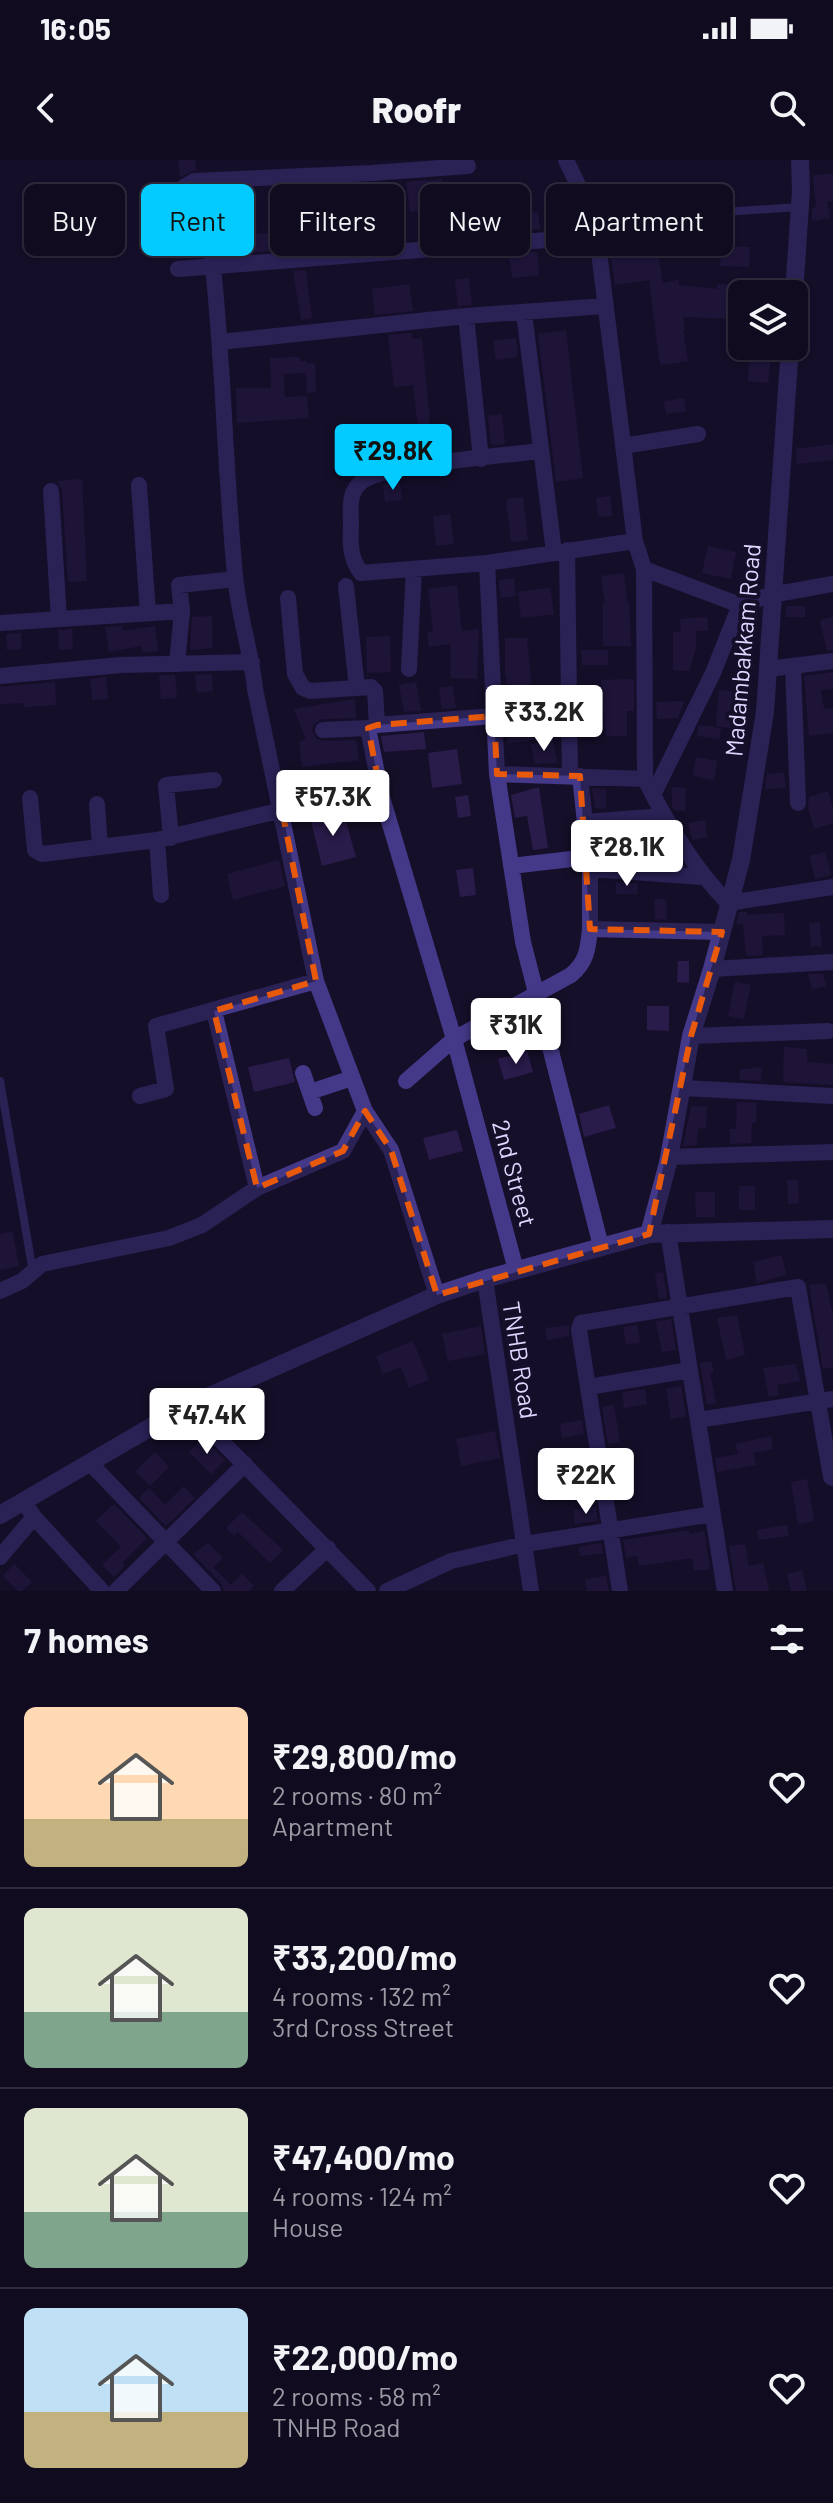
<!DOCTYPE html>
<meta charset="utf-8">
<style>
:root{--surface:#100b1f;--page:#1e192c;--text:#f1f3f6;--muted:#9c9ba4;--line:#302b3d;--accent:#03cbff}
body{margin:0;font-family:Barlow,sans-serif;background:var(--page);color:var(--text);height:100vh;display:flex;flex-direction:column;font-size:30px;white-space:nowrap}
*{box-sizing:border-box;margin:0}
p{font-size:26px;color:var(--muted)}
.icon{flex:none;width:44px;height:44px;fill:none;stroke:currentColor;stroke-width:2;stroke-linecap:round;stroke-linejoin:round}
.map{position:relative;height:1431px;overflow:hidden}
.side{display:flex;flex-direction:column;background:var(--surface);flex:1}
.side>*{flex:none}
.guide{position:absolute;left:24px;top:24px;width:786px;height:72px;display:flex;gap:16px}
.fabs{position:absolute;left:728px;top:120px;display:grid;gap:16px}
.fabs a{display:grid;place-items:center;width:80px;height:80px;border-radius:12px;background:var(--surface);box-shadow:0 2px 6px #0004,0 0 0 2px var(--line);font-size:40px}
.price{position:absolute;translate:-50% -68px;padding:0 18px;border-radius:8px;background:#fff;color:#222;font-size:26px;line-height:52px;filter:drop-shadow(0 2px 4px #0008)}
.price::after{content:'';position:absolute;left:50%;top:48px;width:24px;height:18px;margin-left:-12px;background:inherit;clip-path:polygon(0 0,100% 0,50% 100%)}
.price.current{background:var(--accent);color:#111}
ul{padding:0;list-style:none}
li{display:flex;align-items:center;gap:24px;height:200px;padding:0 24px}
li+li{border-top:2px solid var(--line)}
li span{display:grid;place-items:center;flex:none;width:224px;height:160px;border-radius:12px;color:#555}
li>.icon{margin-inline-start:auto}
span .icon{width:96px;height:96px;fill:#fffc;stroke-width:1}
li b{font-size:34px}
h2{display:flex;justify-content:space-between;align-items:center;height:96px;padding:0 24px;font-size:34px}
.tag{padding:0 28px;border-radius:12px;background:var(--surface);box-shadow:0 2px 6px #0004,0 0 0 2px var(--line);font-size:28px;line-height:72px}
.tag.current{background:var(--accent);color:#111}
.status{display:flex;justify-content:space-between;align-items:center;height:56px;padding:0 40px;background:var(--surface);direction:ltr}
.status svg{height:22px;fill:currentColor}
header{display:flex;justify-content:space-between;align-items:center;height:104px;padding:0 24px;background:var(--surface);font-size:36px;font-weight:800}
.map>svg:first-child{display:block}
.building{fill:#291b4a}
.lines{fill:none;stroke-linecap:round;stroke-linejoin:round}
.service{stroke:#443989;stroke-width:8}
.minor{stroke:#443989;stroke-width:16}
.tertiary{stroke:#443989;stroke-width:18}
.marked{fill:none;stroke:#e8590c;stroke-width:6;stroke-dasharray:16 10;stroke-linejoin:round}
.labels{text-anchor:middle;dominant-baseline:central;stroke-width:8;stroke-linejoin:round;paint-order:stroke}
.street-label{font-size:24px;fill:#dfd7ff;stroke:#160f29}
</style>
<div class="status"><b>16:05</b><svg viewBox="0 0 49 12"><path d="M0 12V9h3v3zM5 12V6h3v6zM10 12V3h3v9zM15 12V0h3v12zM26 1h20v11H26zM47 4h2v5h-2z"/></svg></div>
<header><svg class="icon" aria-label="back" viewBox="0 0 24 24"><path d="M15 5l-7 7 7 7"/></svg>Roofr<svg class="icon" aria-label="search" viewBox="0 0 24 24"><circle cx="10" cy="10" r="6"/><path d="M15 15l6 6"/></svg></header>
<div class="map">
<svg width="833" height="1431" viewBox="0 0 833 1431">
<rect width="100%" height="100%" fill="#160f29"/>
<path class="building" d="M 178,0 L 195,0 L 196,10 L 180,17 Z
M 833,14 L 833,41 L 827,41 L 830,58 L 812,61 L 812,48 L 816,47 L 813,15 Z
M 442,19 L 443,33 L 461,31 L 464,58 L 439,61 L 441,77 L 428,78 L 424,50 L 410,52 L 406,22 Z
M 538,52 L 540,69 L 518,71 L 516,55 Z
M 185,62 L 196,70 L 201,96 L 175,99 L 172,63 Z
M 400,63 L 402,80 L 386,82 L 384,65 Z
M 256,64 L 257,74 L 281,72 L 283,90 L 231,94 L 228,67 Z
M 656,82 L 663,123 L 678,120 L 679,125 L 717,129 L 717,124 L 742,126 L 742,159 L 683,157 L 685,170 L 683,170 L 688,201 L 660,205 L 649,120 L 615,125 L 611,96 L 641,91 L 640,85 Z
M 721,86 L 750,87 L 749,107 L 720,106 Z
M 537,92 L 539,115 L 512,118 L 509,94 Z
M 306,110 L 312,158 L 301,160 L 293,111 Z
M 469,118 L 472,145 L 458,146 L 455,120 Z
M 409,124 L 413,151 L 375,155 L 372,129 Z
M 566,170 L 583,318 L 556,322 L 538,174 Z
M 412,173 L 413,179 L 422,178 L 432,284 L 420,286 L 413,225 L 394,227 L 388,175 Z
M 516,178 L 518,197 L 496,200 L 493,181 Z
M 751,186 L 761,186 L 760,194 L 771,195 L 768,223 L 748,221 Z
M 300,197 L 300,201 L 306,201 L 306,204 L 315,203 L 316,232 L 307,233 L 306,213 L 284,214 L 285,237 L 307,236 L 309,258 L 237,263 L 236,228 L 271,228 L 270,198 Z
M 684,238 L 686,251 L 666,254 L 664,242 Z
M 502,254 L 505,284 L 491,285 L 488,256 Z
M 833,284 L 833,300 L 797,304 L 796,289 Z
M 82,319 L 87,421 L 68,422 L 62,330 L 57,321 Z
M 400,321 L 402,340 L 385,342 L 383,325 Z
M 610,336 L 612,356 L 598,357 L 596,338 Z
M 523,337 L 528,380 L 511,382 L 506,339 Z
M 450,354 L 454,384 L 436,386 L 433,356 Z
M 708,386 L 736,392 L 731,419 L 702,413 Z
M 624,413 L 627,441 L 629,441 L 631,486 L 603,486 L 603,442 L 605,442 L 601,416 Z
M 514,418 L 516,436 L 500,438 L 499,420 Z
M 457,425 L 462,471 L 479,469 L 477,519 L 450,518 L 451,484 L 429,487 L 427,472 L 433,471 L 428,429 Z
M 550,428 L 554,454 L 521,458 L 518,432 Z
M 786,446 L 805,446 L 805,457 L 786,457 Z
M 212,456 L 213,488 L 190,490 L 192,457 Z
M 707,457 L 708,471 L 696,471 L 696,488 L 689,511 L 673,510 L 673,472 L 681,472 L 680,459 Z
M 833,457 L 833,490 L 827,491 L 820,460 Z
M 122,466 L 123,471 L 155,466 L 158,491 L 142,493 L 141,486 L 109,492 L 105,467 Z
M 72,469 L 73,489 L 59,490 L 58,470 Z
M 21,473 L 22,489 L 7,490 L 6,474 Z
M 390,476 L 391,512 L 367,513 L 366,477 Z
M 505,478 L 527,478 L 537,580 L 507,584 L 506,562 L 515,561 L 505,513 Z
M 581,490 L 608,490 L 608,505 L 582,505 Z
M 833,512 L 833,529 L 821,530 L 824,549 L 833,548 L 833,573 L 809,576 L 804,516 Z
M 212,514 L 213,531 L 197,533 L 195,515 Z
M 159,515 L 175,515 L 177,538 L 161,539 Z
M 106,517 L 108,539 L 92,540 L 90,519 Z
M 634,519 L 634,551 L 627,551 L 627,576 L 606,576 L 601,520 Z
M 55,522 L 56,545 L 24,547 L 24,543 L 0,544 L 0,527 Z
M 416,522 L 421,551 L 404,552 L 399,525 Z
M 453,526 L 456,548 L 442,549 L 439,528 Z
M 719,530 L 745,533 L 743,560 L 738,559 L 736,569 L 716,566 Z
M 355,539 L 356,558 L 322,559 L 314,564 L 312,571 L 317,579 L 323,581 L 356,580 L 359,600 L 302,607 L 299,581 L 306,580 L 294,549 Z
M 684,541 L 678,558 L 657,559 L 656,542 Z
M 699,565 L 721,568 L 719,579 L 697,576 Z
M 424,572 L 426,589 L 384,592 L 381,576 Z
M 553,580 L 557,603 L 535,604 L 531,584 Z
M 457,589 L 462,624 L 432,628 L 428,593 Z
M 696,597 L 717,601 L 714,620 L 693,616 Z
M 784,613 L 786,628 L 765,629 L 767,614 Z
M 539,627 L 548,688 L 533,690 L 527,656 L 515,658 L 511,635 Z
M 672,627 L 686,628 L 685,651 L 674,650 L 672,647 Z
M 592,628 L 606,629 L 606,649 L 595,648 Z
M 828,631 L 833,649 L 833,663 L 814,669 L 808,648 L 809,637 Z
M 468,635 L 471,656 L 458,658 L 455,637 Z
M 343,651 L 356,697 L 322,706 L 310,657 Z
M 705,660 L 707,677 L 692,680 L 688,663 Z
M 651,671 L 656,692 L 643,695 L 638,674 Z
M 825,692 L 831,715 L 815,719 L 810,696 Z
M 279,700 L 285,726 L 233,740 L 227,714 Z
M 473,708 L 476,735 L 460,737 L 456,710 Z
M 616,722 L 637,723 L 638,734 L 616,734 Z
M 654,739 L 666,739 L 667,760 L 655,759 Z
M 739,752 L 747,752 L 747,755 L 784,753 L 785,775 L 762,776 L 763,795 L 746,796 L 743,764 L 736,764 Z
M 820,762 L 822,786 L 811,787 L 809,763 Z
M 678,801 L 689,801 L 689,823 L 677,822 Z
M 808,814 L 823,814 L 826,826 L 812,829 Z
M 735,822 L 751,825 L 744,859 L 728,856 Z
M 647,846 L 669,846 L 669,871 L 647,870 Z
M 784,887 L 807,889 L 807,902 L 833,904 L 833,925 L 783,922 Z
M 527,891 L 533,912 L 504,920 L 498,899 Z
M 289,898 L 295,922 L 254,932 L 248,907 Z
M 751,907 L 762,908 L 761,921 L 739,920 L 740,909 L 751,909 Z
M 737,942 L 757,943 L 756,963 L 752,963 L 751,983 L 730,984 L 730,969 L 736,969 Z
M 609,945 L 616,968 L 584,977 L 579,954 Z
M 691,946 L 707,947 L 706,969 L 698,968 L 697,985 L 683,986 Z
M 457,970 L 463,991 L 429,1000 L 423,978 Z
M 787,1020 L 798,1020 L 799,1043 L 788,1044 Z
M 739,1026 L 755,1026 L 755,1050 L 739,1050 Z
M 695,1032 L 715,1032 L 715,1057 L 696,1057 Z
M 12,1071 L 19,1106 L 0,1110 L 0,1074 Z
M 782,1095 L 786,1115 L 757,1123 L 753,1102 Z
M 663,1112 L 667,1138 L 659,1139 L 655,1113 Z
M 826,1123 L 833,1156 L 833,1207 L 823,1209 L 809,1125 Z
M 737,1155 L 745,1195 L 726,1200 L 717,1158 Z
M 671,1159 L 676,1190 L 662,1192 L 656,1162 Z
M 569,1165 L 569,1176 L 547,1180 L 545,1168 Z
M 637,1165 L 640,1182 L 626,1185 L 623,1167 Z
M 481,1166 L 485,1194 L 448,1201 L 442,1174 Z
M 413,1181 L 429,1220 L 409,1228 L 401,1207 L 383,1214 L 376,1196 Z
M 711,1201 L 714,1212 L 710,1213 L 716,1243 L 707,1245 L 700,1203 Z
M 796,1204 L 800,1221 L 777,1225 L 779,1235 L 769,1237 L 763,1208 Z
M 681,1226 L 686,1256 L 671,1259 L 666,1229 Z
M 645,1229 L 647,1244 L 624,1248 L 622,1232 Z
M 614,1245 L 620,1282 L 608,1284 L 602,1247 Z
M 582,1260 L 584,1274 L 562,1278 L 560,1264 Z
M 495,1271 L 500,1298 L 461,1306 L 456,1279 Z
M 771,1276 L 773,1289 L 753,1293 L 756,1305 L 717,1312 L 715,1298 L 738,1294 L 735,1284 Z
M 203,1278 L 225,1300 L 211,1314 L 189,1292 Z
M 155,1292 L 169,1307 L 150,1326 L 135,1311 Z
M 807,1319 L 814,1361 L 798,1364 L 791,1322 Z
M 184,1326 L 195,1338 L 166,1366 L 139,1338 L 149,1328 L 165,1345 Z
M 114,1344 L 147,1378 L 122,1403 L 125,1406 L 114,1417 L 102,1405 L 121,1387 L 96,1361 Z
M 596,1347 L 598,1361 L 575,1364 L 573,1350 Z
M 242,1352 L 283,1390 L 270,1403 L 238,1372 L 234,1376 L 226,1368 Z
M 787,1365 L 789,1376 L 759,1380 L 757,1370 Z
M 689,1370 L 689,1374 L 704,1371 L 710,1409 L 694,1411 L 692,1398 L 639,1406 L 637,1396 L 626,1398 L 623,1380 Z
M 208,1383 L 223,1398 L 213,1407 L 231,1425 L 242,1414 L 254,1426 L 249,1431 L 224,1431 L 221,1423 L 193,1394 Z
M 601,1383 L 603,1393 L 580,1396 L 578,1387 Z
M 745,1384 L 749,1406 L 763,1403 L 769,1431 L 736,1431 L 729,1386 Z
M 14,1404 L 32,1422 L 22,1431 L 18,1431 L 3,1416 Z
M 802,1410 L 807,1431 L 791,1431 L 787,1414 Z
M 606,1416 L 609,1431 L 587,1431 L 585,1419 Z"/>
<g class="lines">
<path class="service" d="M 691,54 L 800,47
M 0,921 L 33,1112"/>
<path class="minor" d="M 566,0 L 589,48 L 597,76 L 635,381 L 644,409 L 740,445 L 771,435 L 833,424
M 178,109 L 597,76
M 524,153 L 554,392
M 466,156 L 481,299
M 220,182 L 466,156 L 605,146
M 623,286 L 698,274
M 541,291 C 510,295 375,305 359,324 C 348,335 351,351 351,366 C 350,384 350,398 361,413 L 487,403 L 635,381
M 139,325 L 148,453
M 51,331 L 59,459
M 567,390 L 570,616
M 487,403 L 497,614 L 523,782 L 601,1086
M 644,409 L 645,619
M 346,426 L 357,528
M 288,438 L 295,514 L 303,528 L 310,531 L 371,527 L 375,531 L 377,565
M 0,463 L 182,451
M 177,504 L 182,451 L 179,425 L 235,419
M 793,506 L 798,643
M 409,509 L 414,409
M 768,509 L 833,501
M 0,516 L 121,505 L 252,502
M 494,556 L 377,565 L 368,568 L 381,634 L 454,879 L 516,1110
M 323,570 L 368,568
M 497,614 L 645,619 C 667,664 693,707 728,743 L 833,727
M 580,616 L 590,709 L 590,769
M 653,635 L 713,513 L 740,445
M 30,638 L 35,690 L 42,694 L 157,680 L 282,650 L 381,634
M 97,644 L 100,687
M 585,662 L 664,656
M 171,678 L 166,625 L 214,620
M 157,680 L 161,735
M 511,706 L 589,697
M 590,709 L 703,717
M 712,809 L 833,802
M 214,851 L 257,1028
M 691,876 L 828,871
M 303,913 L 315,948
M 406,921 L 454,879 L 571,815 C 587,802 588,788 590,769 L 722,772
M 682,928 L 833,936
M 310,932 L 352,918
M 140,936 L 166,929 L 156,866 L 316,821
M 669,997 L 833,992
M 668,1072 L 725,1431
M 485,1119 L 531,1431
M 0,1131 L 22,1121 L 42,1104 L 169,1078 L 202,1065 L 257,1028 L 343,991 L 365,951
M 437,1135 L 391,990 L 365,951 L 316,821 L 255,529 C 251,490 238,453 235,415 C 224,298 223,180 208,63 L 199,60 L 181,43 L 184,27 L 194,21 L 372,13 L 468,6
M 588,1227 L 690,1210
M 187,1246 L 368,1431
M 698,1260 L 833,1239
M 90,1303 L 213,1431
M 23,1341 L 34,1357 L 102,1431
M 0,1397 L 34,1357
M 116,1431 L 245,1304
M 282,1431 L 328,1388
M 387,1431 L 451,1401 L 525,1384 L 713,1354
M 620,1431 L 579,1170 L 581,1163 L 798,1127 L 831,1317 L 833,1318"/>
<path class="tertiary" d="M 794,134 L 801,30 L 800,0
M 649,1074 L 668,1003 L 691,876 L 712,809 L 741,700 L 765,552 L 790,186
M 0,1355 L 187,1246 L 437,1135 L 485,1119 L 649,1074 L 833,1069"/>
</g>
<path d="M0 0H833V1431H0ZM 494,556 L 497,614 L 580,616 L 590,769 L 722,772 L 691,876 L 649,1074 L 437,1135 L 391,990 L 365,951 L 343,991 L 257,1028 L 214,851 L 316,821 L 282,650 L 381,634 L 368,568 L 377,565 Z" fill="#160f29" fill-opacity=".55" fill-rule="evenodd"/>
<path class="marked" d="M 494,556 L 497,614 L 580,616 L 590,769 L 722,772 L 691,876 L 649,1074 L 437,1135 L 391,990 L 365,951 L 343,991 L 257,1028 L 214,851 L 316,821 L 282,650 L 381,634 L 368,568 L 377,565 Z"/>
<g class="labels">
<g class="street-label">
<text transform="translate(742 490) rotate(-85)">Madambakkam Road</text>
<text transform="translate(515 1013) rotate(75)">2nd Street</text>
<text transform="translate(521 1200) rotate(81)">TNHB Road</text>
</g>
</g>
</svg>
<div class="fabs">
<a><svg class="icon" aria-label="layers" viewBox="0 0 24 24"><path d="M12 4l9 5-9 5-9-5zM3 14l9 5 9-5"/></svg></a>
</div>
<b class="price current" style="left:393px;top:332px">₹29.8K</b>
<b class="price" style="left:544px;top:593px">₹33.2K</b>
<b class="price" style="left:333px;top:678px">₹57.3K</b>
<b class="price" style="left:627px;top:728px">₹28.1K</b>
<b class="price" style="left:516px;top:906px">₹31K</b>
<b class="price" style="left:207px;top:1296px">₹47.4K</b>
<b class="price" style="left:586px;top:1356px">₹22K</b>
<div class="guide">
<a class="tag">Buy</a>
<a class="tag current">Rent</a>
<a class="tag">Filters</a>
<a class="tag">New</a>
<a class="tag">Apartment</a>
</div>
</div>
<section class="side">
<h2>7 homes<svg class="icon" aria-label="filters" viewBox="0 0 24 24"><path d="M4 7h16M4 17h16"/><circle cx="9" cy="7" r="2"/><circle cx="15" cy="17" r="2"/></svg></h2>
<ul>
<li><span style="background:linear-gradient(#ffd9b3 70%,#c2b280 0)"><svg class="icon" aria-label="home" viewBox="0 0 24 24"><path d="M3 11l9-7 9 7M6 9v11h12V9"/></svg></span><div><b>₹29,800/mo</b><p>2 rooms · 80 m²</p><p>Apartment</p></div><svg class="icon" aria-label="heart" viewBox="0 0 24 24"><path d="M12 20l-8-8c-3-5 5-10 8-4 3-6 11-1 8 4z"/></svg></li>
<li><span style="background:linear-gradient(#dfe7d0 65%,#7fa58c 0)"><svg class="icon" aria-label="home" viewBox="0 0 24 24"><path d="M3 11l9-7 9 7M6 9v11h12V9"/></svg></span><div><b>₹33,200/mo</b><p>4 rooms · 132 m²</p><p>3rd Cross Street</p></div><svg class="icon" aria-label="heart" viewBox="0 0 24 24"><path d="M12 20l-8-8c-3-5 5-10 8-4 3-6 11-1 8 4z"/></svg></li>
<li><span style="background:linear-gradient(#dfe7d0 65%,#7fa58c 0)"><svg class="icon" aria-label="home" viewBox="0 0 24 24"><path d="M3 11l9-7 9 7M6 9v11h12V9"/></svg></span><div><b>₹47,400/mo</b><p>4 rooms · 124 m²</p><p>House</p></div><svg class="icon" aria-label="heart" viewBox="0 0 24 24"><path d="M12 20l-8-8c-3-5 5-10 8-4 3-6 11-1 8 4z"/></svg></li>
<li><span style="background:linear-gradient(#bfe0f5 65%,#c2b280 0)"><svg class="icon" aria-label="home" viewBox="0 0 24 24"><path d="M3 11l9-7 9 7M6 9v11h12V9"/></svg></span><div><b>₹22,000/mo</b><p>2 rooms · 58 m²</p><p>TNHB Road</p></div><svg class="icon" aria-label="heart" viewBox="0 0 24 24"><path d="M12 20l-8-8c-3-5 5-10 8-4 3-6 11-1 8 4z"/></svg></li>
</ul>
</section>
